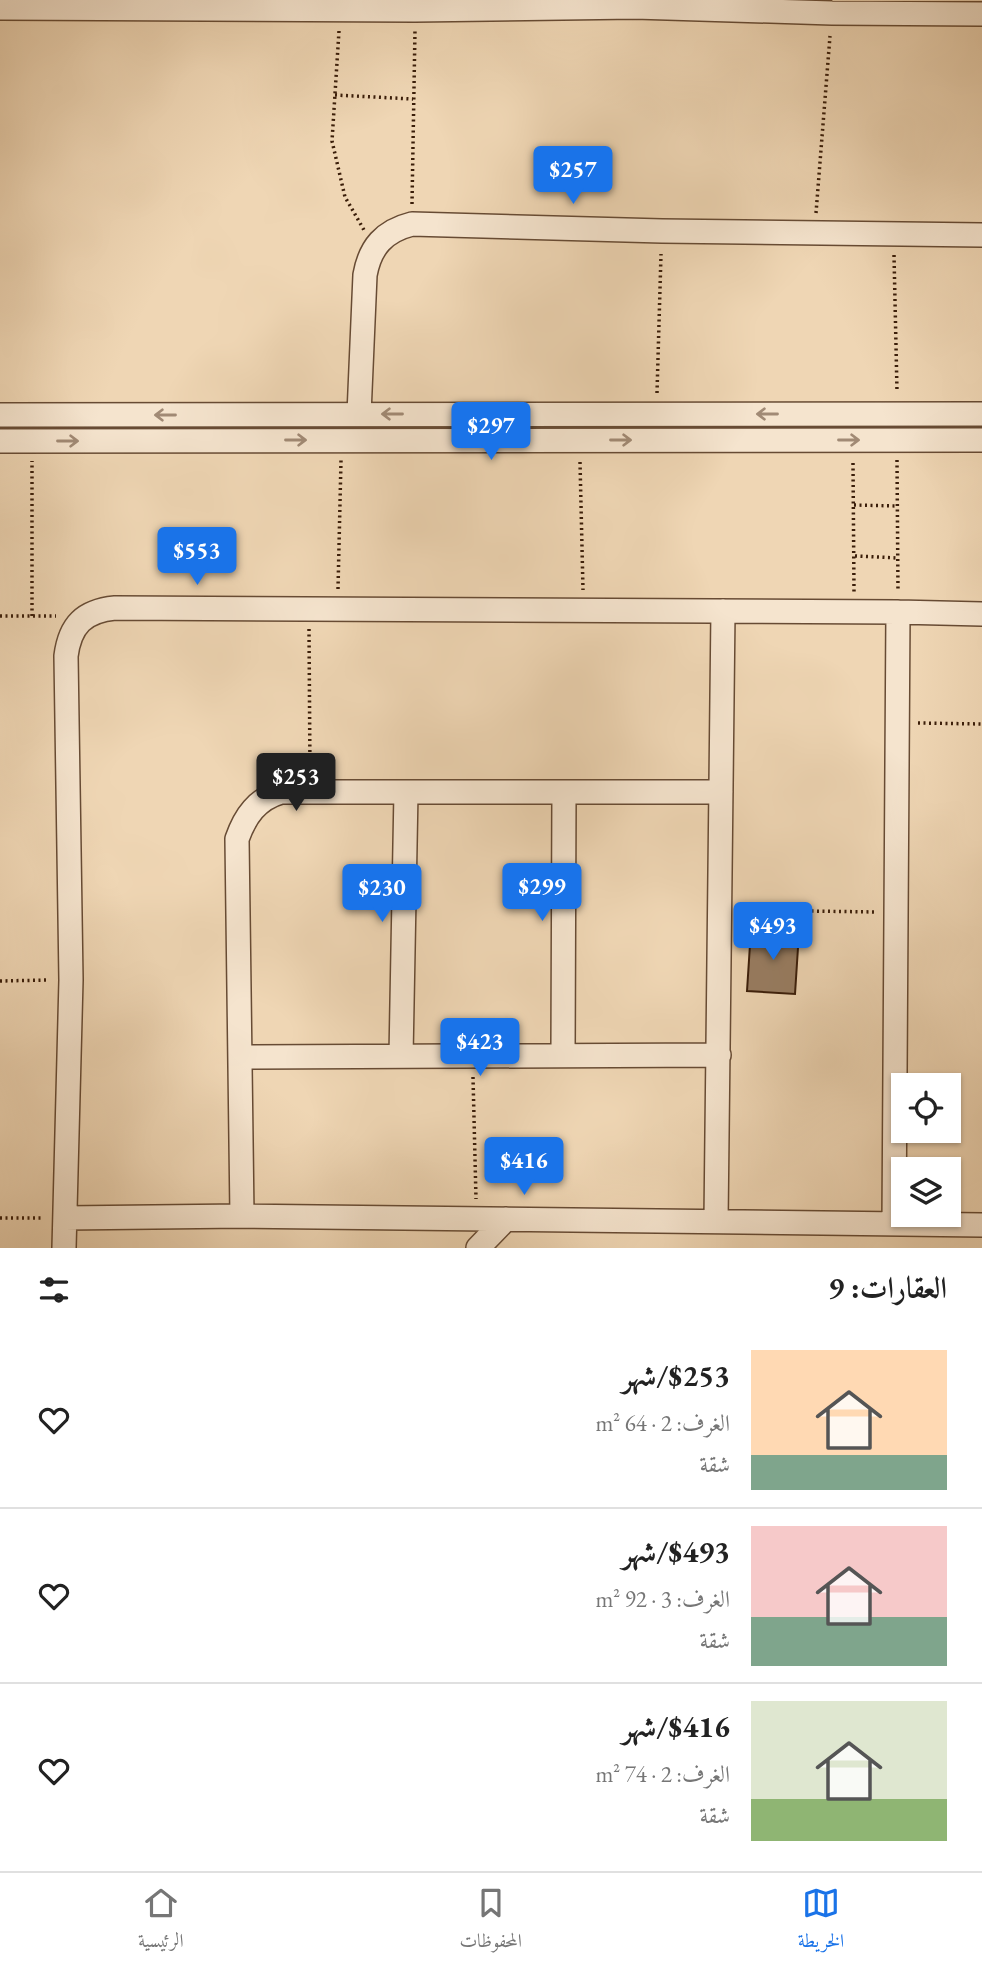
<!DOCTYPE html>
<html lang="ar">
<meta charset="utf-8">
<style>
:root{--surface:#fff;--page:#f6f6f6;--text:#222;--muted:#767676;--line:#e0e0e0;--accent:#1a73e8}
body{margin:0;font-family:"EB Garamond",Amiri,serif;background:var(--page);color:var(--text);direction:rtl;height:100vh;display:flex;flex-direction:column;font-size:26px;white-space:nowrap}
*{box-sizing:border-box;margin:0}
p{font-size:23px;color:var(--muted)}
.icon{flex:none;width:38px;height:38px;fill:none;stroke:currentColor;stroke-width:2;stroke-linecap:round;stroke-linejoin:round}
.map{position:relative;height:1248px;overflow:hidden;direction:ltr}
.details{display:flex;flex-direction:column;background:var(--surface);flex:1}
.details>*{flex:none}
.buttons{position:absolute;left:891px;top:1073px;display:grid;gap:14px}
.buttons a{display:grid;place-items:center;width:70px;height:70px;border-radius:0px;background:var(--surface);box-shadow:0 2px 5px #0004;font-size:35px}
.price{position:absolute;translate:-50% -60px;padding:0 16px;border-radius:7px;background:var(--accent);color:#fff;font-size:23px;line-height:46px;filter:drop-shadow(0 2px 4px #0008)}
.price::after{content:'';position:absolute;left:50%;top:42px;width:21px;height:16px;margin-left:-10px;background:inherit;clip-path:polygon(0 0,100% 0,50% 100%)}
.price.current{background:#222;color:#fff}
ul{padding:0;list-style:none}
li{display:flex;align-items:center;gap:21px;height:175px;padding:0 35px}
li+li{border-top:2px solid var(--line)}
li span{display:grid;place-items:center;flex:none;width:196px;height:140px;border-radius:0px;color:#555}
li>.icon{margin-inline-start:auto}
span .icon{width:84px;height:84px;fill:#fffc;stroke-width:1}
li b{font-size:30px}
h2{display:flex;justify-content:space-between;align-items:center;height:84px;padding:0 35px;font-size:30px}
.tab-bar{display:flex;justify-content:space-around;align-items:center;height:98px;border-top:2px solid var(--line);background:var(--surface);font-size:19px;color:var(--muted)}
.tab-bar a{display:grid;justify-items:center;gap:4px}
.tab-bar .current{color:var(--accent)}
.map>svg:first-child{display:block}
.building{fill:#987d62;stroke:#3a1d09;stroke-width:2}
.lines{fill:none;stroke-linecap:round;stroke-linejoin:round}
.minor-casing{stroke:#674b34;stroke-width:26}
.path{stroke:#3a1d09;stroke-width:3.5;stroke-dasharray:2 3.5;stroke-linecap:butt}
.minor{stroke:#f5e4ce;stroke-width:23}
.oneway{stroke:#a18a75}
</style>
<div class="map">
<svg width="982" height="1248" viewBox="0 0 982 1248">
<rect width="100%" height="100%" fill="#efd6b4"/>
<filter id="stains"><feTurbulence type="fractalNoise" baseFrequency=".00286" numOctaves="4"/><feColorMatrix values="0 0 0 0 .2 0 0 0 0 .09 0 0 0 0 .02 0 0 0 .5 -.17"/></filter>
<radialGradient id="worn" r=".72"><stop offset=".6" stop-color="#630" stop-opacity="0"/><stop offset="1" stop-color="#630" stop-opacity=".3"/></radialGradient>
<path class="building" d="M 751,929 L 799,932 L 795,994 L 747,991 Z"/>
<g class="lines">
<g class="minor-casing">
<path id="minor" d="M 0,8 L 415,10 L 635,7 L 832,13 L 982,14
M 359,414 L 365,275 C 370,247 384,231 412,224 L 662,231 L 982,235
M 0,415 L 982,414
M 0,441 L 982,440
M 563,1055 L 564,792
M 401,1056 L 406,792
M 240,1057 L 719,1055
M 242,1216 L 237,839 C 245,816 257,799 281,792 L 721,792
M 65,1218 L 242,1216 L 982,1225
M 716,1221 L 723,611
M 894,1224 L 898,612
M 64,1248 L 71,980 L 66,656 C 70,625 84,611 115,608 L 898,612 L 982,614
M 478,1248 L 506,1219"/>
</g>
<path class="path" d="M 339,31 L 332,141 L 345,197 L 364,230
M 335,95 L 413,99
M 412,204 L 415,30
M 816,213 L 830,36
M 894,255 L 897,391
M 657,393 L 661,254
M 897,460 L 898,592
M 580,462 L 583,590
M 853,463 L 854,592
M 854,505 L 898,506
M 855,556 L 898,558
M 338,589 L 341,460
M 0,616 L 56,616
M 32,616 L 32,461
M 309,629 L 310,772
M 918,723 L 982,724
M 740,910 L 876,912
M 0,981 L 48,980
M 473,1077 L 476,1199
M 0,1218 L 42,1218"/>
<use href="#minor" class="minor"/>
</g>
<defs><path id="oneway-shaft" d="M-6 0H5M1.5-3L5.5 0L1.5 3" fill="none" stroke-width="1.6" stroke-linecap="round" stroke-linejoin="round" transform="scale(1.75)"/></defs>
<g class="oneway">
<use href="#oneway-shaft" transform="translate(392 414) rotate(180)"/>
<use href="#oneway-shaft" transform="translate(767 414) rotate(180)"/>
<use href="#oneway-shaft" transform="translate(165 415) rotate(-180)"/>
<use href="#oneway-shaft" transform="translate(296 440)"/>
<use href="#oneway-shaft" transform="translate(621 440)"/>
<use href="#oneway-shaft" transform="translate(849 440)"/>
<use href="#oneway-shaft" transform="translate(68 441)"/>
</g>
<rect width="100%" height="100%" filter="url(#stains)"/>
<rect width="100%" height="100%" fill="url(#worn)"/>
</svg>
<div class="buttons">
<a><svg class="icon" aria-label="locate" viewBox="0 0 24 24"><circle cx="12" cy="12" r="6"/><path d="M12 2v4M12 18v4M2 12h4M18 12h4"/></svg></a>
<a><svg class="icon" aria-label="layers" viewBox="0 0 24 24"><path d="M12 4l9 5-9 5-9-5zM3 14l9 5 9-5"/></svg></a>
</div>
<b class="price" style="left:573px;top:206px">$257</b>
<b class="price" style="left:491px;top:462px">$297</b>
<b class="price" style="left:197px;top:587px">$553</b>
<b class="price current" style="left:296px;top:813px">$253</b>
<b class="price" style="left:542px;top:923px">$299</b>
<b class="price" style="left:382px;top:924px">$230</b>
<b class="price" style="left:773px;top:962px">$493</b>
<b class="price" style="left:480px;top:1078px">$423</b>
<b class="price" style="left:524px;top:1197px">$416</b>
</div>
<section class="details">
<h2>العقارات: 9<svg class="icon" aria-label="filters" viewBox="0 0 24 24"><path d="M4 7h16M4 17h16"/><circle cx="9" cy="7" r="2"/><circle cx="15" cy="17" r="2"/></svg></h2>
<ul>
<li><span style="background:linear-gradient(#ffd9b3 75%,#7fa58c 0)"><svg class="icon" aria-label="home" viewBox="0 0 24 24"><path d="M3 11l9-7 9 7M6 9v11h12V9"/></svg></span><div><b>$253/شهر</b><p>الغرف: 2 · 64 m²</p><p>شقة</p></div><svg class="icon" aria-label="heart" viewBox="0 0 24 24"><path d="M12 20l-8-8c-3-5 5-10 8-4 3-6 11-1 8 4z"/></svg></li>
<li><span style="background:linear-gradient(#f6c9c9 65%,#7fa58c 0)"><svg class="icon" aria-label="home" viewBox="0 0 24 24"><path d="M3 11l9-7 9 7M6 9v11h12V9"/></svg></span><div><b>$493/شهر</b><p>الغرف: 3 · 92 m²</p><p>شقة</p></div><svg class="icon" aria-label="heart" viewBox="0 0 24 24"><path d="M12 20l-8-8c-3-5 5-10 8-4 3-6 11-1 8 4z"/></svg></li>
<li><span style="background:linear-gradient(#dfe7d0 70%,#8fb573 0)"><svg class="icon" aria-label="home" viewBox="0 0 24 24"><path d="M3 11l9-7 9 7M6 9v11h12V9"/></svg></span><div><b>$416/شهر</b><p>الغرف: 2 · 74 m²</p><p>شقة</p></div><svg class="icon" aria-label="heart" viewBox="0 0 24 24"><path d="M12 20l-8-8c-3-5 5-10 8-4 3-6 11-1 8 4z"/></svg></li>
</ul>
</section>
<nav class="tab-bar">
<a class="current"><svg class="icon" aria-label="map" viewBox="0 0 24 24"><path d="M3 6l6-2 6 2 6-2v14l-6 2-6-2-6 2zM9 4v14M15 6v14"/></svg>الخريطة</a>
<a><svg class="icon" aria-label="saved" viewBox="0 0 24 24"><path d="M7 4h10v16l-5-4-5 4z"/></svg>المحفوظات</a>
<a><svg class="icon" aria-label="home" viewBox="0 0 24 24"><path d="M3 11l9-7 9 7M6 9v11h12V9"/></svg>الرئيسية</a>
</nav>
